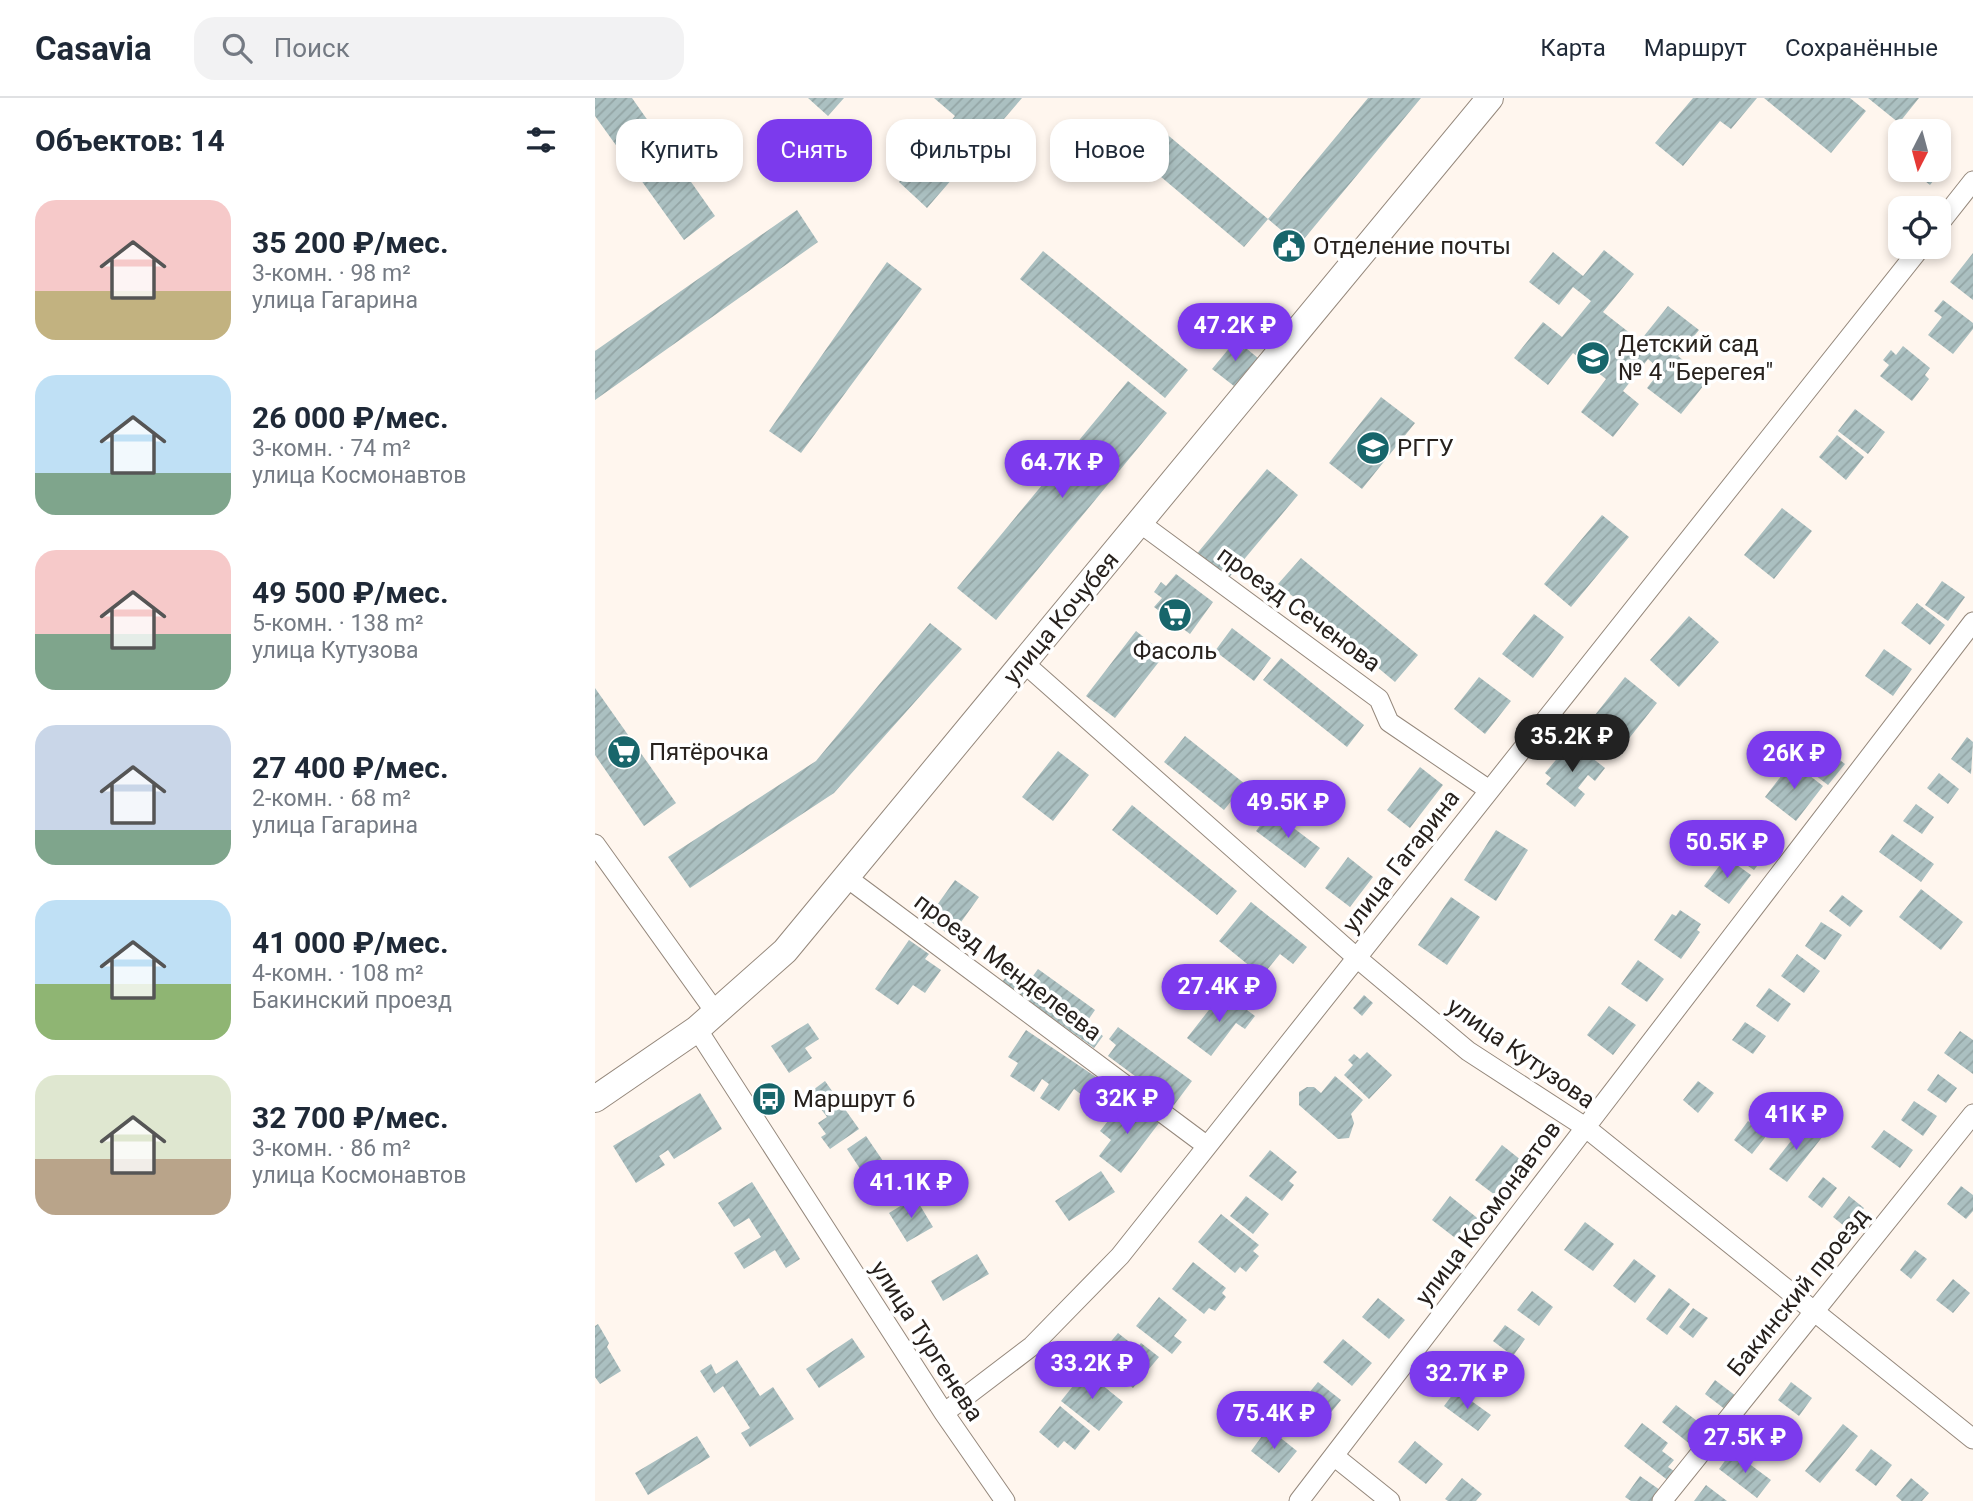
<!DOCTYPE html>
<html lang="ru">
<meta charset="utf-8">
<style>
:root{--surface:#fff;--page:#f2f2f3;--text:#1f2937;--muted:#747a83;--line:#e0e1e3;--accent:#7c3aed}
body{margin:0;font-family:Roboto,sans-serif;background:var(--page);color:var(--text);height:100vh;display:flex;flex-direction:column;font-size:26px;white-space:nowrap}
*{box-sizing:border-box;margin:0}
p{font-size:23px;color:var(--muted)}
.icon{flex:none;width:38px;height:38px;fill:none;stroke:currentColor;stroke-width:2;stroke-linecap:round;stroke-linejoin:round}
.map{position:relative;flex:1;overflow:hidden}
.side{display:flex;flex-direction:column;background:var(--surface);width:595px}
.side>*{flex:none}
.top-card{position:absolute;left:21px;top:21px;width:665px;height:63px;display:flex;gap:14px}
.needle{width:46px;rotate:186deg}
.fabs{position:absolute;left:1293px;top:21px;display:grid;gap:14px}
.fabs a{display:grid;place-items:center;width:63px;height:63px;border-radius:14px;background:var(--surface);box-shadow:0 4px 10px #0003;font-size:35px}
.price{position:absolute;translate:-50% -60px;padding:0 16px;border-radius:24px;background:var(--accent);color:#fff;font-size:23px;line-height:46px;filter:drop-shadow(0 2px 4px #0008)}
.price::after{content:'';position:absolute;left:50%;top:42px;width:21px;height:16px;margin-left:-10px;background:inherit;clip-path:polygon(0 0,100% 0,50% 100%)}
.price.current{background:#222;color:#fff}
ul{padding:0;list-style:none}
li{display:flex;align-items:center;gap:21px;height:175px;padding:0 35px}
li span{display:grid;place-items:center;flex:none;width:196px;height:140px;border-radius:21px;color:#555}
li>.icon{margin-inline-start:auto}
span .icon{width:84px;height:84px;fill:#fffc;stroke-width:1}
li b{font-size:30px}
h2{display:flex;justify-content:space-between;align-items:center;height:84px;padding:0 35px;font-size:30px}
.pill{padding:0 24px;border-radius:21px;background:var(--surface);box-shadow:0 4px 10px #0003;font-size:24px;line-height:63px}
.pill.current{background:var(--accent);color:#fff}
header{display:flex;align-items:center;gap:42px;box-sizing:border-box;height:98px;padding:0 35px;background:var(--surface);border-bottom:2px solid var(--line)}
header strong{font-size:33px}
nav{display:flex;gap:38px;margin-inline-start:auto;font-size:24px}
.search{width:490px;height:63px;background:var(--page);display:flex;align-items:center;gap:18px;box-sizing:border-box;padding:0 24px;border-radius:21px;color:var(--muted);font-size:26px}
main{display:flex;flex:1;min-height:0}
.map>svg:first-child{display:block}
.building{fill:url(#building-hatch)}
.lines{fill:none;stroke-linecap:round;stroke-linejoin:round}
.minor-casing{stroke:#95887c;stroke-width:21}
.secondary-casing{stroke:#95887c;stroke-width:28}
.minor{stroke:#fff;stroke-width:19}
.secondary{stroke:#fff;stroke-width:26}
.labels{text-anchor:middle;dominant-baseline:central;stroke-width:7;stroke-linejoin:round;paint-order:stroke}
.poi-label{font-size:24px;fill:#27211d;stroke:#fff;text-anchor:start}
.street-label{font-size:24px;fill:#27211d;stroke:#fff}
</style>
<header>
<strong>Casavia</strong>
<div class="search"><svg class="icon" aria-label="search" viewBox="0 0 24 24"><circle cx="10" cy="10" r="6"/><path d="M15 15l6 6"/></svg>Поиск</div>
<nav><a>Карта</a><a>Маршрут</a><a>Сохранённые</a></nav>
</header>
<main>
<section class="side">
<h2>Объектов: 14<svg class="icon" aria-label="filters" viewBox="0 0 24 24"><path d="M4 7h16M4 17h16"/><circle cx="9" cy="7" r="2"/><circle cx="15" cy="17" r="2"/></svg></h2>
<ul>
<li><span style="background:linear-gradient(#f6c9c9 65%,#c2b280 0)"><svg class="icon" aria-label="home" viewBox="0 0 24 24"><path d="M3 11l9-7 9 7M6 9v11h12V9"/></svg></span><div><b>35 200 ₽/мес.</b><p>3-комн. · 98 m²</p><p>улица Гагарина</p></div></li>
<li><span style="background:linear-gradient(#bfe0f5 70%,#7fa58c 0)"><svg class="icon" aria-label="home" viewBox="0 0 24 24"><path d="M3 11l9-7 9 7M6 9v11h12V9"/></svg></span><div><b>26 000 ₽/мес.</b><p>3-комн. · 74 m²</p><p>улица Космонавтов</p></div></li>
<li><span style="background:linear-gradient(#f6c9c9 60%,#7fa58c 0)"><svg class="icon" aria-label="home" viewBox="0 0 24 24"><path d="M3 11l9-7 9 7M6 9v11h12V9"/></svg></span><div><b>49 500 ₽/мес.</b><p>5-комн. · 138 m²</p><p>улица Кутузова</p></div></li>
<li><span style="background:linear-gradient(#c9d6e8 75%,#7fa58c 0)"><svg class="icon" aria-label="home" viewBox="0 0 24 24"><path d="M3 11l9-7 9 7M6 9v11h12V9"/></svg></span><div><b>27 400 ₽/мес.</b><p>2-комн. · 68 m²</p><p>улица Гагарина</p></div></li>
<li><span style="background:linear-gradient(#bfe0f5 60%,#8fb573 0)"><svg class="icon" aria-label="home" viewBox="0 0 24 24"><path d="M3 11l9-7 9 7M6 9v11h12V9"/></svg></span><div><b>41 000 ₽/мес.</b><p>4-комн. · 108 m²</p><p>Бакинский проезд</p></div></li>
<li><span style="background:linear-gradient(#dfe7d0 60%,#b9a48a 0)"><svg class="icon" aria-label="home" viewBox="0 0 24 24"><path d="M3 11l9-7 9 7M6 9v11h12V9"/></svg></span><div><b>32 700 ₽/мес.</b><p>3-комн. · 86 m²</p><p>улица Космонавтов</p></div></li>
</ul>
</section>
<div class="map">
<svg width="1378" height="1403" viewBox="0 0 1378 1403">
<defs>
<pattern id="building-hatch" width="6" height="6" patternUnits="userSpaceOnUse" patternTransform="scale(1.75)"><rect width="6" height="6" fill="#abc0c1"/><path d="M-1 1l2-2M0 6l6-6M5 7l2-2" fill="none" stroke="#93a5a5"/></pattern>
</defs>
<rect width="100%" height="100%" fill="#fff6ee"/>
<path class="building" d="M 0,0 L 37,0 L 120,118 L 89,142 L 0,18 Z
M 213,0 L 249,0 L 233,18 Z
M 339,0 L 427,0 L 332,110 L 304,84 L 360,18 Z
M 773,0 L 826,0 L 704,147 L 673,121 Z
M 1098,0 L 1162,0 L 1136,31 L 1125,23 L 1088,68 L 1060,45 Z
M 1169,0 L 1255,0 L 1271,13 L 1236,55 Z
M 1273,0 L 1324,0 L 1304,25 Z
M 556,23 L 673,121 L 649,149 L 533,51 Z
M 1316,72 L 1344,72 L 1346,73 L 1335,87 Z
M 202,112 L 223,144 L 0,302 L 0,253 Z
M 1009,152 L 1039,176 L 1008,214 L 1045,243 L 1073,208 L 1104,232 L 1083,258 L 1113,282 L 1086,316 L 1052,290 L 1066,272 L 1053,261 L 1028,293 L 1044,306 L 1018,339 L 986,314 L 1011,281 L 978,255 L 953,287 L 919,260 L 948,224 L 967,239 L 996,203 L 978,189 L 964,207 L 934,184 L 958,154 L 988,178 Z
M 448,153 L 593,272 L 570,300 L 425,181 Z
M 1378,155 L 1378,202 L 1355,184 Z
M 292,164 L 327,191 L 206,355 L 174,333 Z
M 1348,202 L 1378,225 L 1378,231 L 1358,256 L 1333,237 L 1347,219 L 1339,213 Z
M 641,242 L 663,260 L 639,288 L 617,271 Z
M 1308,248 L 1335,270 L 1330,277 L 1334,281 L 1317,303 L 1285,278 L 1294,267 L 1288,262 L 1296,252 L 1301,257 Z
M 533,283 L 572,315 L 401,522 L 362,490 Z
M 786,299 L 820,325 L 767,391 L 734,365 Z
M 1260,311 L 1290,334 L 1273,356 L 1243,333 Z
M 1242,337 L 1269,359 L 1251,382 L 1224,359 Z
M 672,371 L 703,397 L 631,483 L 600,458 Z
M 1187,410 L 1217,433 L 1179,481 L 1149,457 Z
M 1007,417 L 1034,439 L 976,509 L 949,486 Z
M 706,460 L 823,557 L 800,584 L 683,486 Z
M 581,476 L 618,504 L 595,536 L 559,509 L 567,500 L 559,494 L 566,484 L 571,488 Z
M 1347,483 L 1370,499 L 1353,523 L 1330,507 Z
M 1322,505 L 1350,527 L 1335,547 L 1306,525 Z
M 939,516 L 969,539 L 938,580 L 907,556 Z
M 1094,518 L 1124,544 L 1084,589 L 1055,562 Z
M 335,525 L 367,551 L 239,695 L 95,790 L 73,759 L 221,663 Z
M 637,530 L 676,560 L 659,583 L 620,553 Z
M 541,533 L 570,556 L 520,620 L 491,598 Z
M 1289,551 L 1317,571 L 1298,598 L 1270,578 Z
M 686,560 L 769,627 L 752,649 L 668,582 Z
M 884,579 L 916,603 L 890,636 L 859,611 Z
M 1030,579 L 1062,605 L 1032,643 L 1000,617 Z
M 0,590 L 81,705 L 49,728 L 0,657 Z
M 590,638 L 650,686 L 629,712 L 569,664 Z
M 1372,639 L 1378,644 L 1376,676 L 1356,661 Z
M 1216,640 L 1250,666 L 1233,687 L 1199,661 Z
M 983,649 L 1010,670 L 1000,683 L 993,677 L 983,690 L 990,696 L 980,709 L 951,686 L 956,680 L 950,675 L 970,651 L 977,657 Z
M 463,653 L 494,677 L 458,723 L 427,699 Z
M 1197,664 L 1228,688 L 1201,723 L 1170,699 Z
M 825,669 L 848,687 L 815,730 L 792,712 Z
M 1344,675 L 1364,691 L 1353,706 L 1332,690 Z
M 1321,706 L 1339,719 L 1327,736 L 1308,723 Z
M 537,707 L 642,793 L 622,817 L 517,732 Z
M 676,713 L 725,750 L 710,770 L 661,733 Z
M 1157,725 L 1181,743 L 1159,772 L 1134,755 Z
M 901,732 L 933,752 L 901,803 L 869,782 Z
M 1297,736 L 1339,766 L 1326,784 L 1284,754 Z
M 753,759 L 778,779 L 755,809 L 730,790 Z
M 1131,759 L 1156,777 L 1134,806 L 1109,788 Z
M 360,782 L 384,799 L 356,838 L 332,821 Z
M 1326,791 L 1368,824 L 1346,852 L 1304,819 Z
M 1247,797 L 1268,813 L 1255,829 L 1234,813 Z
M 856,799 L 885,819 L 852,867 L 823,847 Z
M 656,804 L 712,849 L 698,866 L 685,856 L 667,878 L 624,843 Z
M 1085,812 L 1106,826 L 1102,832 L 1105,834 L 1086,861 L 1059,842 L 1077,816 L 1081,818 Z
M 1226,824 L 1247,837 L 1230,862 L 1210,848 Z
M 314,842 L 334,856 L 330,861 L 346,872 L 330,895 L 318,887 L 303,907 L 280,891 Z
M 1202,856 L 1225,873 L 1209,895 L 1186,878 Z
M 1043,862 L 1069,881 L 1052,904 L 1026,886 Z
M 418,870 L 435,882 L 443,871 L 500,912 L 491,925 L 508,938 L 499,950 L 407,884 Z
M 1174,890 L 1196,906 L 1183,924 L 1161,908 Z
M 628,894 L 660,918 L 650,931 L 641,925 L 616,958 L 592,940 Z
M 769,897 L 778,905 L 767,918 L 758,910 Z
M 1014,908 L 1041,927 L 1018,957 L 992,937 Z
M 1150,924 L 1171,938 L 1158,956 L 1137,942 Z
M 213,925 L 224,941 L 210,950 L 217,960 L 194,975 L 176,948 Z
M 523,929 L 597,983 L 579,1007 L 513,958 L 521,947 L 514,941 Z
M 431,932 L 504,981 L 491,1000 L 479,991 L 464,1013 L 445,1000 L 454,986 L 447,981 L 439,994 L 415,978 L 423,965 L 413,959 Z
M 1365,933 L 1378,942 L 1378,976 L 1349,955 Z
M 772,954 L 797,977 L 774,1001 L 749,977 L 758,967 L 753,962 L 759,956 L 765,961 Z
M 1343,976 L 1362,990 L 1351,1005 L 1332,992 Z
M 740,978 L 768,1002 L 756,1016 L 759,1025 L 754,1040 L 743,1041 L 704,1007 L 704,994 L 712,989 L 719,989 L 726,995 Z
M 230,983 L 264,1031 L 235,1051 L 226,1039 L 231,1036 L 223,1025 L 232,1019 L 214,995 Z
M 1103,983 L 1119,995 L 1103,1015 L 1088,1002 Z
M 105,995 L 127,1031 L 79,1061 L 73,1052 L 64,1058 L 70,1067 L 41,1085 L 18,1048 Z
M 535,1003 L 564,1025 L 526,1075 L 504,1058 L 516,1042 L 505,1033 L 517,1018 L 529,1027 L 532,1023 L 524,1017 Z
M 1319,1003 L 1342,1018 L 1328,1038 L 1306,1022 Z
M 1153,1023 L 1172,1037 L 1157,1056 L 1139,1042 Z
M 1211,1024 L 1228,1038 L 1192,1084 L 1174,1071 Z
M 1289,1032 L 1318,1052 L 1305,1070 L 1276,1049 Z
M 271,1038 L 303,1085 L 283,1098 L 252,1051 Z
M 907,1047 L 931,1066 L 904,1100 L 880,1082 Z
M 675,1052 L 702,1074 L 694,1083 L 699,1087 L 687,1103 L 654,1078 Z
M 506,1073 L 520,1094 L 474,1123 L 460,1103 Z
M 1228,1079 L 1242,1090 L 1227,1110 L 1213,1099 Z
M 157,1084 L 205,1161 L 191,1170 L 180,1152 L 149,1171 L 139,1155 L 166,1139 L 154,1120 L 139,1129 L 123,1105 Z
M 1366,1088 L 1378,1097 L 1378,1113 L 1371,1121 L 1352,1106 Z
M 651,1098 L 674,1116 L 658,1136 L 635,1118 Z
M 855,1098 L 886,1123 L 868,1146 L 837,1122 Z
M 1254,1098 L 1269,1110 L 1253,1131 L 1238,1119 Z
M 320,1099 L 338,1129 L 312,1144 L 294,1115 Z
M 626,1116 L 664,1147 L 658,1153 L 664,1158 L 651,1174 L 645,1169 L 640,1175 L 603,1144 Z
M 990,1124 L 1019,1146 L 998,1173 L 969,1152 Z
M 1320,1152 L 1332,1161 L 1316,1181 L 1305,1172 Z
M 382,1156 L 394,1176 L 348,1203 L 336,1183 Z
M 1039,1161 L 1061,1178 L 1040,1205 L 1018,1188 Z
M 598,1164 L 631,1190 L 627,1195 L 631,1199 L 620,1213 L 614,1210 L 609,1216 L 577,1191 Z
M 1358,1181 L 1375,1195 L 1358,1215 L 1341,1202 Z
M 1074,1190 L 1095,1206 L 1072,1237 L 1051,1221 Z
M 937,1193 L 958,1209 L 944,1228 L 922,1212 Z
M 564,1199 L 592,1222 L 579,1238 L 587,1244 L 577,1256 L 541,1228 Z
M 783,1200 L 810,1222 L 794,1241 L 767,1219 Z
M 1098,1210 L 1113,1220 L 1098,1240 L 1084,1229 Z
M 3,1226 L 14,1245 L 12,1249 L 26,1273 L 5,1286 L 0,1279 L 0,1228 Z
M 910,1227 L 930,1241 L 918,1258 L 898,1243 Z
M 523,1235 L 542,1250 L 546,1245 L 564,1259 L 538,1290 L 502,1260 Z
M 257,1240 L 270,1259 L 224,1290 L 211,1271 Z
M 748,1241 L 777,1265 L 757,1288 L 728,1264 Z
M 884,1261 L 903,1274 L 893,1289 L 874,1275 Z
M 142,1262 L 165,1298 L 178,1289 L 199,1321 L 155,1349 L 146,1335 L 155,1330 L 128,1288 L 119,1295 L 105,1273 L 116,1266 L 121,1276 Z
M 490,1273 L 528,1304 L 504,1333 L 466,1303 Z
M 1120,1282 L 1141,1298 L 1131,1312 L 1110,1296 Z
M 723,1284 L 746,1302 L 721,1333 L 698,1314 Z
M 1196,1284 L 1217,1300 L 1204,1318 L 1183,1302 Z
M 861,1292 L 896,1317 L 883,1333 L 849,1308 Z
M 1081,1307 L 1114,1332 L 1100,1350 L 1067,1324 Z
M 465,1308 L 495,1333 L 480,1352 L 469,1343 L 463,1350 L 444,1334 Z
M 1047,1325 L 1073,1345 L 1067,1353 L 1079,1362 L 1073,1369 L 1082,1375 L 1075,1384 L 1029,1348 Z
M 1248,1326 L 1263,1338 L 1225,1385 L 1210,1373 Z
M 673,1330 L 702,1353 L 684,1375 L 656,1353 Z
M 102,1338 L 115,1359 L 53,1397 L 40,1375 Z
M 820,1343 L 848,1366 L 831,1386 L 803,1364 Z
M 1276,1351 L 1297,1367 L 1281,1388 L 1260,1372 Z
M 1137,1353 L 1176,1382 L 1162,1400 L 1124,1371 Z
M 1045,1378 L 1065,1392 L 1057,1403 L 1036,1403 L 1030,1399 Z
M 867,1380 L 887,1396 L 881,1403 L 853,1403 L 850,1401 Z
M 1316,1380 L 1334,1395 L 1327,1403 L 1307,1403 L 1301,1398 Z
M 1111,1387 L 1132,1403 L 1099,1403 Z"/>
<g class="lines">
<g class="minor-casing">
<path id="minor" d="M 1344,126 L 1378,83
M 545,425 L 784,601 L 794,624 L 894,692
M 429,565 L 762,860 L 873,953 L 990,1029 L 1378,1341
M 0,746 L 121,915
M 251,779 L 612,1048
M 102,931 L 349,1315 L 410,1403
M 349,1315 L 437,1248 L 525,1158 L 1326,149
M 739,1358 L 795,1403
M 704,1403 L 1378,524
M 1067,1403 L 1378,1016"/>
</g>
<g class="secondary-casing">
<path id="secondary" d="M 0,1001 L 102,931 L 190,853 L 895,0"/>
</g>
<use href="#minor" class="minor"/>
<use href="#secondary" class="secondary"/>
</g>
<defs>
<g id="civic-disc" transform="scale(1.75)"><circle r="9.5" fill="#18666b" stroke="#fff"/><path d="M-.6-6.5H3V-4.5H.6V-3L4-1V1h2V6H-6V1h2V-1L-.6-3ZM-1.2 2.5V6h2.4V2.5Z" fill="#fff"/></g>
<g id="school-disc" transform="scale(1.75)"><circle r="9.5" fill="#18666b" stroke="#fff"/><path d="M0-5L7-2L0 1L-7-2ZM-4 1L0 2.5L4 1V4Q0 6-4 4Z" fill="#fff"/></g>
<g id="university-disc" transform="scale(1.75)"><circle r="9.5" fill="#18666b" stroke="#fff"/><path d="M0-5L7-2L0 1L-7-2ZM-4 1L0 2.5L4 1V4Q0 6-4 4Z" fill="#fff"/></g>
<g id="supermarket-disc" transform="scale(1.75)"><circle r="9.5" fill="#18666b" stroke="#fff"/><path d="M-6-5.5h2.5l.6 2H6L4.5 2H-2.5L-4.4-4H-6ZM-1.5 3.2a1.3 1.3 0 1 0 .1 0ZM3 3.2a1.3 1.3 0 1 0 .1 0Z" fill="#fff"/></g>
<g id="bus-disc" transform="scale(1.75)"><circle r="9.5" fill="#18666b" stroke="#fff"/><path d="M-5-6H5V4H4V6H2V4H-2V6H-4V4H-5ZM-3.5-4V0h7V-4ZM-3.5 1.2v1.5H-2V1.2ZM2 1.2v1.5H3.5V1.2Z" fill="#fff"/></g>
</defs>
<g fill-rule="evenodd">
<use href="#civic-disc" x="694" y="148"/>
<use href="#school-disc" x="998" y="260"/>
<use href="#university-disc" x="778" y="350"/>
<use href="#supermarket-disc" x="580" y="517"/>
<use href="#supermarket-disc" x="29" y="654"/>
<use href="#bus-disc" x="174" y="1001"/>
</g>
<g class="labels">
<g class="poi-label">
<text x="718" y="148">Отделение почты</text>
<text x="1023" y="246">Детский сад<tspan x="1023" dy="28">№ 4 "Берегея"</tspan></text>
<text x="802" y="350">РГГУ</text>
<text x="580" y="553" text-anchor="middle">Фасоль</text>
<text x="54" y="654">Пятёрочка</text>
<text x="198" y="1001">Маршрут 6</text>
</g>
<g class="street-label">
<text transform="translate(704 511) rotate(36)">проезд Сеченова</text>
<text transform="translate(466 520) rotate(-50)">улица Кочубея</text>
<text transform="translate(806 763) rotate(-52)">улица Гагарина</text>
<text transform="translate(413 869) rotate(37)">проезд Менделеева</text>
<text transform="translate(926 955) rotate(35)">улица Кутузова</text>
<text transform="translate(893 1115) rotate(-53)">улица Космонавтов</text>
<text transform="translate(1203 1194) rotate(-51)">Бакинский проезд</text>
<text transform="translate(332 1243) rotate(57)">улица Тургенева</text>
</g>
</g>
</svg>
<div class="fabs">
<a><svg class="needle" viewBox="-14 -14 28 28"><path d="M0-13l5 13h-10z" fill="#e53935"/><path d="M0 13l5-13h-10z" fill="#747a83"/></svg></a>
<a><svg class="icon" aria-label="locate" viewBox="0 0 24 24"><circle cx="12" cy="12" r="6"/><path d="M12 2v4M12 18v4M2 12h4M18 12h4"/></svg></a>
</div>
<b class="price" style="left:640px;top:265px">47.2K ₽</b>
<b class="price" style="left:467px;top:402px">64.7K ₽</b>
<b class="price current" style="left:977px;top:676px">35.2K ₽</b>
<b class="price" style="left:1199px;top:693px">26K ₽</b>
<b class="price" style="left:693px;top:742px">49.5K ₽</b>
<b class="price" style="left:1132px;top:782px">50.5K ₽</b>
<b class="price" style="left:624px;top:926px">27.4K ₽</b>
<b class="price" style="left:532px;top:1038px">32K ₽</b>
<b class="price" style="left:1201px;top:1054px">41K ₽</b>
<b class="price" style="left:316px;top:1122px">41.1K ₽</b>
<b class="price" style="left:497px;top:1303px">33.2K ₽</b>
<b class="price" style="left:872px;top:1313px">32.7K ₽</b>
<b class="price" style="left:679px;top:1353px">75.4K ₽</b>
<b class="price" style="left:1150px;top:1377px">27.5K ₽</b>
<div class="top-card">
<a class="pill">Купить</a>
<a class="pill current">Снять</a>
<a class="pill">Фильтры</a>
<a class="pill">Новое</a>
</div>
</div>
</main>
